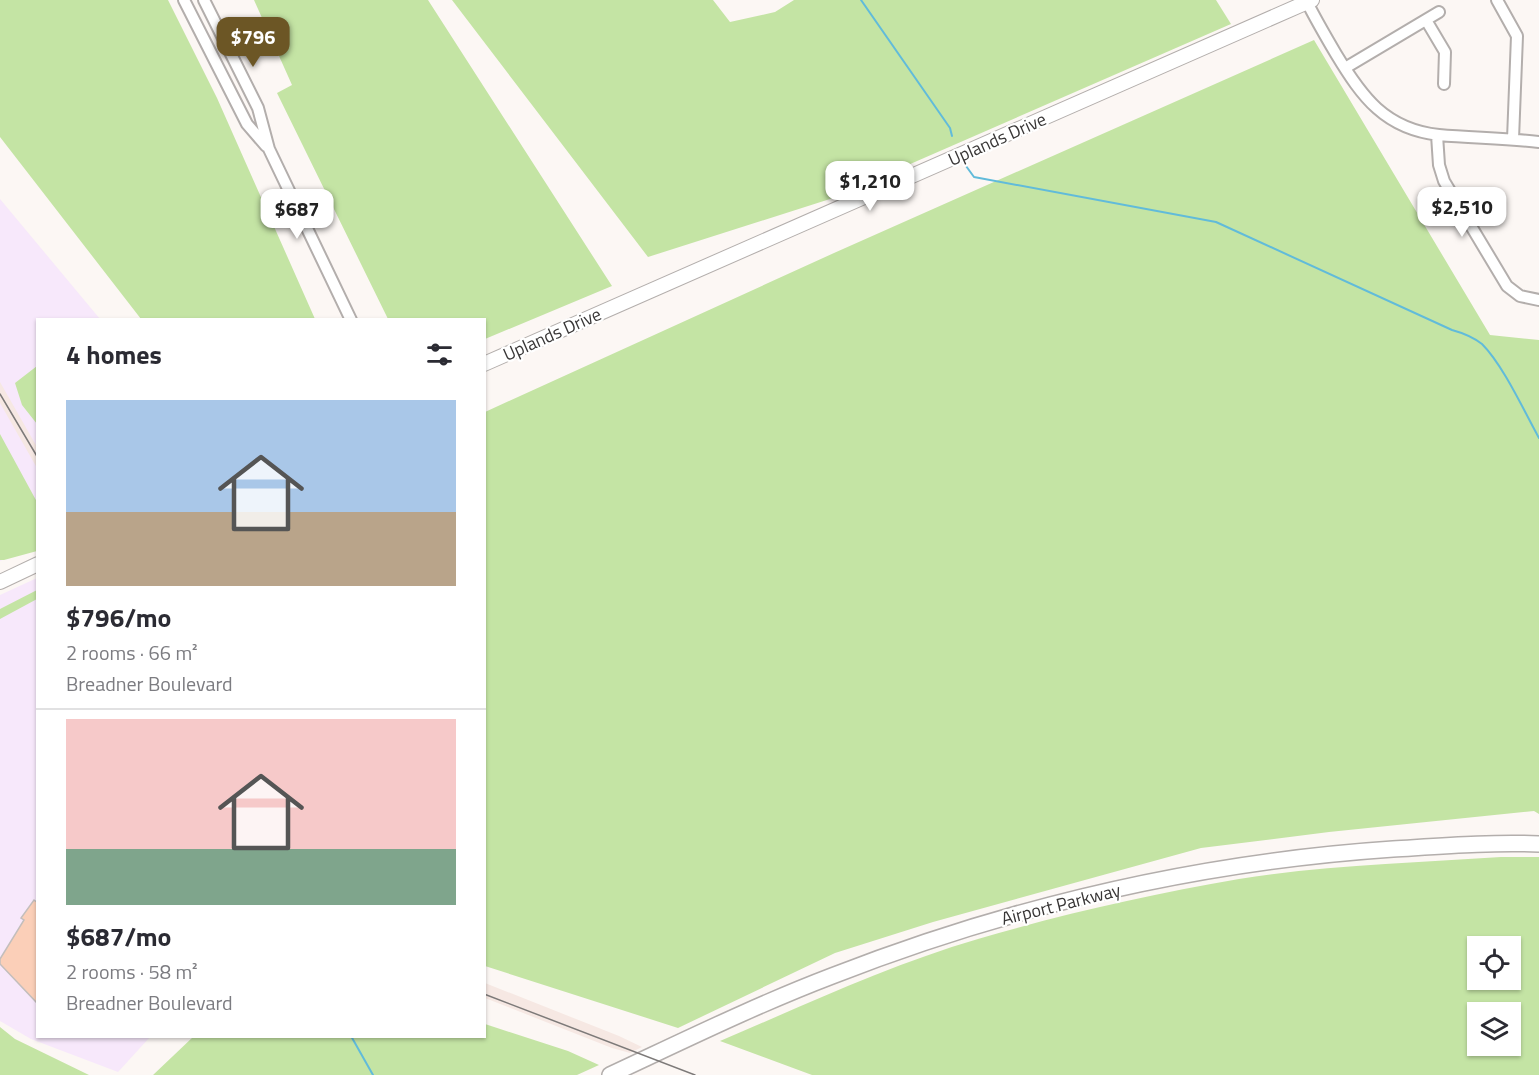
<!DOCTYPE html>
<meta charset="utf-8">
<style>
:root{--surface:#fff;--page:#f2f2f3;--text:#2b2b33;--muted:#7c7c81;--line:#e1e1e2;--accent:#6c5625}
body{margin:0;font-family:"Titillium Web",sans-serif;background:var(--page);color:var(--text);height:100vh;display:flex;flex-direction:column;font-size:22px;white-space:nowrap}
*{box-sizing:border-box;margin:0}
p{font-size:20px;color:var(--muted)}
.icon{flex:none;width:33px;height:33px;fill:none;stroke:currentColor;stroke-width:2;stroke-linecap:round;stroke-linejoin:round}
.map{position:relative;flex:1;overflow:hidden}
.panel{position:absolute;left:36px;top:318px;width:450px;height:720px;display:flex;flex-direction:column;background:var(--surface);border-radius:0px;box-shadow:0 2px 4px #0004}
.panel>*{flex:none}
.fabs{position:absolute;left:1467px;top:936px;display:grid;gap:12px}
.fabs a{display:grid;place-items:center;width:54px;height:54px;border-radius:0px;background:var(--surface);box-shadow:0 2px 4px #0004;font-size:30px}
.price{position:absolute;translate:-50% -51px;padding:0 14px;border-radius:12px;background:#fff;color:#222;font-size:20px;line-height:39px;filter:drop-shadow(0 2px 3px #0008)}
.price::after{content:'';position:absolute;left:50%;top:36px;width:18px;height:14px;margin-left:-9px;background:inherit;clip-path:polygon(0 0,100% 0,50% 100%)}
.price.selected{background:var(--accent);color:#fff}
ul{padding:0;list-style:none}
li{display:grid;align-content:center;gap:12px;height:318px;padding:0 30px}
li+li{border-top:2px solid var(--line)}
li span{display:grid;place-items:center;height:186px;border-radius:0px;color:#555}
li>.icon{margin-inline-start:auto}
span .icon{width:108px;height:108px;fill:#fffc;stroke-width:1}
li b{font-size:26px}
h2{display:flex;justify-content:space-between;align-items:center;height:72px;padding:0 30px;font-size:26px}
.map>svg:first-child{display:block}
.commercial{fill:#f7e8fb}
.built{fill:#f6e8e3}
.green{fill:#c4e4a4;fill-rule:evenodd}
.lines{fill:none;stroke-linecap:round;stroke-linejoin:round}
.stream{stroke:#61bbda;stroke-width:2}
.building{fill:#fbcfb8;stroke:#c3bebc;stroke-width:1.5}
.minor-casing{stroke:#b3aeac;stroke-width:14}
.major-casing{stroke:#b3aeac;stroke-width:16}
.highway-casing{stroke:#b3aeac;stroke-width:18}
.minor{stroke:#fff;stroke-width:10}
.major{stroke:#fff;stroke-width:14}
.highway{stroke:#fff;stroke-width:15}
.tram{stroke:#7d7a79;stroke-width:1.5}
.labels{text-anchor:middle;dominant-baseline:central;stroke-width:4.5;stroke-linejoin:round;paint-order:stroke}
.street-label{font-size:18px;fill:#383636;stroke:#fff}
</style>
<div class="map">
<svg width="1539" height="1075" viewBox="0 0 1539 1075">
<rect width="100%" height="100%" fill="#fcf7f4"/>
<path class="commercial" d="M 0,199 L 100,319 L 38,320 L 37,545 L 0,561 Z
M 37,578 L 38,1036 L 150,1037 L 118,1072 L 31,1039 L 0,1021 L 0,595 Z"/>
<path class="built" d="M 0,382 L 37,447 L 37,468 L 0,403 Z
M 485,983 L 619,1036 L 642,1047 L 630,1053 L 612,1048 L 485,998 Z"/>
<path class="green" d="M 0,0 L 168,0 L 217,98 L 315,319 L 141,319 L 0,137 Z
M 254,0 L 428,0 L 612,286 L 485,339 L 484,320 L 388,319 L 277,93 L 292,85 Z
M 452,0 L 713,0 L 730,22 L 775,12 L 794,0 L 1216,0 L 1231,24 L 830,199 L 648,257 Z
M 1314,40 L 1490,335 L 1539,340 L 1539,814 L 1534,811 L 1329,832 L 1201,848 L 933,922 L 835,953 L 678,1028 L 485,966 L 485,412 L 834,253 Z
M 37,366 L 37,424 L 22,405 L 15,383 Z
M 0,434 L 37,502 L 37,551 L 4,560 L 0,560 Z
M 37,590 L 37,599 L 0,619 L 0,609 Z
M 1501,857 L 1539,857 L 1539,1075 L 812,1075 L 720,1041 C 805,1005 889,965 978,939 C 1063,914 1151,894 1239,879 C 1325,865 1414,863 1501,857 ZM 1478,946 L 1510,946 L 1510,980 L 1478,980 ZM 1478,1012 L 1510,1012 L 1510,1046 L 1478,1046 Z
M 485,1024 L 568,1051 L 599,1065 L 577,1075 L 153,1075 L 193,1037 L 484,1036 Z
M 0,1027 L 15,1039 L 89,1075 L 0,1075 Z"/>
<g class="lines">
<path class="stream" d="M 861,0 L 950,128 L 952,136
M 966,166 L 974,177 L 1216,222 L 1452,330 C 1463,333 1473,337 1482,344 C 1503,365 1524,411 1539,438
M 351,1036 L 373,1075"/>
</g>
<path class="building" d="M 34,900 L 38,903 L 38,1004 L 0,964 L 0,959 L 24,920 L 21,918 Z"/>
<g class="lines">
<g class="minor-casing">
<path id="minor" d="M 184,0 L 247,124 L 266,146
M 204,0 L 258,108 L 269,149 L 351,320
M 1497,0 L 1517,36 L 1513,139
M 1307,2 C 1316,20 1326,37 1336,54 C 1362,97 1385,129 1439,135 C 1472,138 1506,138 1539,142
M 1426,20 L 1445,52 L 1444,84
M 1345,68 L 1439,12
M 1437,135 L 1439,165 L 1444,181 L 1507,286 L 1520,296 L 1539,300"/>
</g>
<g class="major-casing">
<path id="major" d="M 484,364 L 1312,0
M 0,582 L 38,564"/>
</g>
<g class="highway-casing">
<path id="highway" d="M 610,1075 C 683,1041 756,1005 832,976 C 1011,906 1201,862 1393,849 C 1442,846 1491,842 1539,844"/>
</g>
<use href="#minor" class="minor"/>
<use href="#major" class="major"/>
<use href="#highway" class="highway"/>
<path class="tram" d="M 0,394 L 38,458
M 484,994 L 695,1075"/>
</g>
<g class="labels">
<g class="street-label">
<text transform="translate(997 139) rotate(-24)">Uplands Drive</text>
<text transform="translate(552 334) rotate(-24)">Uplands Drive</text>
<text transform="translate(1061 904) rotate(-14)">Airport Parkway</text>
</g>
</g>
</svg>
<div class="fabs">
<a><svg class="icon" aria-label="locate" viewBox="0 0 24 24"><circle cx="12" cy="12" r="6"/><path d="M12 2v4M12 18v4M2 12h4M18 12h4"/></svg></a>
<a><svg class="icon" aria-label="layers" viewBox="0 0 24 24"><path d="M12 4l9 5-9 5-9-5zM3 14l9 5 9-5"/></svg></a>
</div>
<b class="price selected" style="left:253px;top:68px">$796</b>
<b class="price" style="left:870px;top:212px">$1,210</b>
<b class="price" style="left:1462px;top:238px">$2,510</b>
<b class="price" style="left:297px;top:240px">$687</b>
<section class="panel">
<h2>4 homes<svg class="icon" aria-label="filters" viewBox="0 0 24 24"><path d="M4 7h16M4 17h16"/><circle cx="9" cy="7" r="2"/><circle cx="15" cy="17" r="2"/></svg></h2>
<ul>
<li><span style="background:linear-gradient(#a9c7e8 60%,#b9a48a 0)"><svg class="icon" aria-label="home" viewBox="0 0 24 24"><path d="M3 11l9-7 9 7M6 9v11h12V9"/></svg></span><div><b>$796/mo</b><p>2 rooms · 66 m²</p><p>Breadner Boulevard</p></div></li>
<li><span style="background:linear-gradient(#f6c9c9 70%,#7fa58c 0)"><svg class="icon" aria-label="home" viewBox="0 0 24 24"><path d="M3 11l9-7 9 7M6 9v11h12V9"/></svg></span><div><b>$687/mo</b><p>2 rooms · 58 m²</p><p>Breadner Boulevard</p></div></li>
</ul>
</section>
</div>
